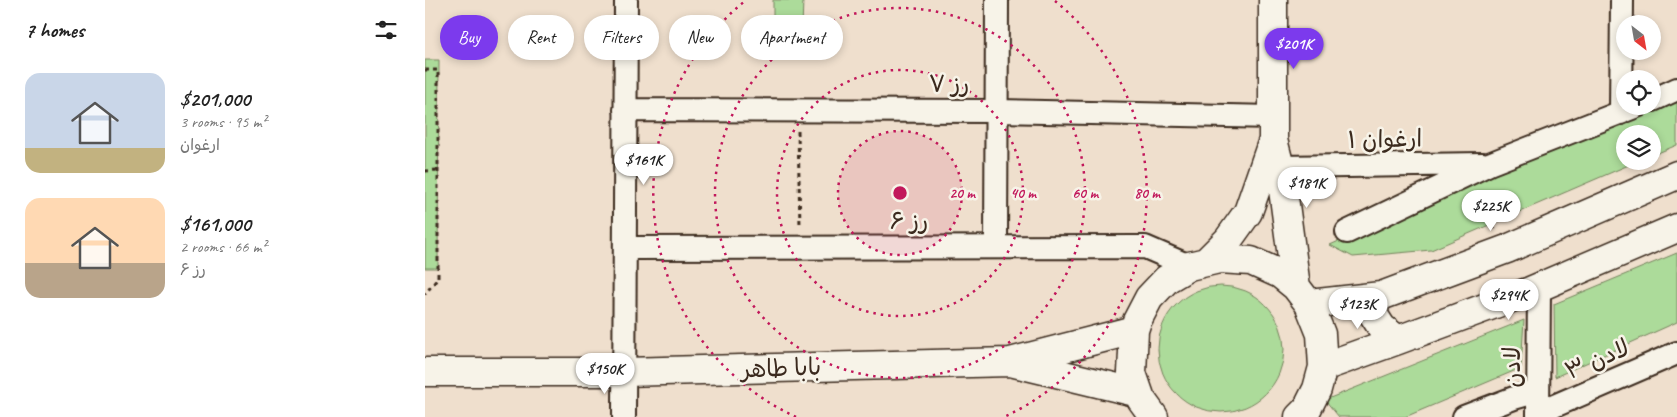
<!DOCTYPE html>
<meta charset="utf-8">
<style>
:root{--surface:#fff;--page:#f2f2f2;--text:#222;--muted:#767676;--accent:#7c3aed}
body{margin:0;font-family:Caveat,"Playpen Sans Arabic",sans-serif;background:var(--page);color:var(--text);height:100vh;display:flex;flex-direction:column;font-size:19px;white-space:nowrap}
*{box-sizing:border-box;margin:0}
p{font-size:16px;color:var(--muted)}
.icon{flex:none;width:28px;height:28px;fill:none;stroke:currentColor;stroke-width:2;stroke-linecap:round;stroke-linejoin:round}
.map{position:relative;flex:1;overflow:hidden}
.sheet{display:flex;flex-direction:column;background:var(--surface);width:425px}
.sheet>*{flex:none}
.banner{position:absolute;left:15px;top:15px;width:475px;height:45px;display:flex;gap:10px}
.needle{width:32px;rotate:149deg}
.fabs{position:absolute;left:1191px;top:15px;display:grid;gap:10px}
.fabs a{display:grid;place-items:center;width:45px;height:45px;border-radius:50%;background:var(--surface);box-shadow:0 2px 8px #0003;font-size:25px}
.price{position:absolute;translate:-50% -42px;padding:0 11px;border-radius:18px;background:#fff;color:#222;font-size:16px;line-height:32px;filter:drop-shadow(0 1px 2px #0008)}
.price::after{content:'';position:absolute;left:50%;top:30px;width:15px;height:11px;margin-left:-8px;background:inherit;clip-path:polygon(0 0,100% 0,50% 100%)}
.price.selected{background:var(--accent);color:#fff}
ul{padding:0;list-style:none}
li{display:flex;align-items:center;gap:15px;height:125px;padding:0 25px}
li span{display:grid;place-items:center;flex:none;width:140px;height:100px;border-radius:15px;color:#555}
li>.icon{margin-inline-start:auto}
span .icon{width:60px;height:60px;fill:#fffc;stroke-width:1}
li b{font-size:21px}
h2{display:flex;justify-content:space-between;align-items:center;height:60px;padding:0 25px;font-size:21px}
.pill{padding:0 18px;border-radius:22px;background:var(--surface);box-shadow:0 2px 8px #0003;font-size:18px;line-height:45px}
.pill.selected{background:var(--accent);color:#fff}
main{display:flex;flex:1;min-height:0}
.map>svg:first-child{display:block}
.green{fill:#acdb9a;stroke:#74825c}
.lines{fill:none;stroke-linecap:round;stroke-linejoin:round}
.street-casing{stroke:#3b2a1e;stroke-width:26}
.secondary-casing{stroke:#3b2a1e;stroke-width:31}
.path{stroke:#3b2a1e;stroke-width:3;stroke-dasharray:4 4;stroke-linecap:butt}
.street{stroke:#f7f3e8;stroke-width:22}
.secondary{stroke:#f7f3e8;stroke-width:28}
.ring{fill:none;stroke:#c2185b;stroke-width:2.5;stroke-dasharray:2.5 5}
.labels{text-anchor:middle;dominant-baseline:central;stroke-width:5;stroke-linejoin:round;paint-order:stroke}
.street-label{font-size:24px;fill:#3b2a1e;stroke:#f7f3e8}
.centre{fill:#c2185b;stroke:#f7f3e8;stroke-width:2.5}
.ring-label{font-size:15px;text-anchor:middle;font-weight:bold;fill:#c2185b;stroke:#f7f3e8;stroke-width:5;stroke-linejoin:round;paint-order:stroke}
</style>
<main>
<section class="sheet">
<h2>7 homes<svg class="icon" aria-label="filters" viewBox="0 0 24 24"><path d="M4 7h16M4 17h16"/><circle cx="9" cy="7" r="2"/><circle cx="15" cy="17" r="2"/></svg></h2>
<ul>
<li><span style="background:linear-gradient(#c9d6e8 75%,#c2b280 0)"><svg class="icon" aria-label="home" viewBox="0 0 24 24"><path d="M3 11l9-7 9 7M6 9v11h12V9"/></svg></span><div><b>$201,000</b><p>3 rooms · 95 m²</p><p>ارغوان</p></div></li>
<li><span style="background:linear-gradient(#ffd9b3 65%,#b9a48a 0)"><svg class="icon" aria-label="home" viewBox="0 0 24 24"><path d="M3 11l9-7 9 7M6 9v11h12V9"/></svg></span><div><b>$161,000</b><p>2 rooms · 66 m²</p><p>رز ۶</p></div></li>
</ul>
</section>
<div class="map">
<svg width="1252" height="417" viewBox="0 0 1252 417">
<rect width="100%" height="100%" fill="#efdfcd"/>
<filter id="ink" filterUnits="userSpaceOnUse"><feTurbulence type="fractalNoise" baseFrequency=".02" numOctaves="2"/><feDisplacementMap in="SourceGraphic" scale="10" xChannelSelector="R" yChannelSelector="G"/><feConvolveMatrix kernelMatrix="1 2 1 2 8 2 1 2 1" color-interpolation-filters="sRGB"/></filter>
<g filter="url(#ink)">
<path class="green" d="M 348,0 L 378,0 L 377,28 L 348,27 Z
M 0,60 L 14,60 L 13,268 L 0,268 Z
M 1252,93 L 1252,145 L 1228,155 L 1228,134 L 1200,134 L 1200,161 L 1213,161 L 1006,250 L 928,257 L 905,245 L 1110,154 Z
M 1252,253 L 1252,322 L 1130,377 L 1129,304 Z
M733 349a63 63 0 1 1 126 0a63 63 0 1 1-126 0Z
M 1099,320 L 1096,368 L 980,417 L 914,417 L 900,400 Z"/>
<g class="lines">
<g class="street-casing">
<path id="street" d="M 1228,100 L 1252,89
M 200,110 L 572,111 L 848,117
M 1196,113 L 1197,0
M 855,167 L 1058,164
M 922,232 L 1064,164 L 1212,106
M 571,247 L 572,0
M 200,248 L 720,247 L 764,266
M 1113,413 L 1252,353
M 199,417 L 201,0
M 1039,417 L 1089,398 L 1113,391
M 1113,417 L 1114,287"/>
</g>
<g class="secondary-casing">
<path id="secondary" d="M 848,0 L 848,140 L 855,167 L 871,287
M 781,262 L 803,240 L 823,212 L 848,140
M 952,297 L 948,314 L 957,328 L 973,340
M 884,304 L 956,296 L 1082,249 L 1252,175
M 589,363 L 714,393
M 898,367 L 973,340 L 1105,291 L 1252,228
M 0,372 L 199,372 L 585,362 L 709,330
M 729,417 L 716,399 L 707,373 L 709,330 L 712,321 L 724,298 L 742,279 L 764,266 L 794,259 L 826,261 L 855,274 L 871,287 L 884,304 L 896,334 L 898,367 L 892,389 L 882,409 L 874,417"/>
</g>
<path class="path" d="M 0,70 L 13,70 L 13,278 L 0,294
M 373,131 L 375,227
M 0,171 L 12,170
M 1048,194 L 1070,229"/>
<use href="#street" class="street"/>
<use href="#secondary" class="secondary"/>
</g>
</g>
<circle cx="475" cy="193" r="62" fill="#c2185b" fill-opacity=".12"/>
<g class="ring">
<circle cx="475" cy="193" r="62"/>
<circle cx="475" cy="193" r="123"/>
<circle cx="475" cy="193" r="185"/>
<path d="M371 417A247 247 0 0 1 320 1M630 1A247 247 0 0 1 579 417"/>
</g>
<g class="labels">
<g class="street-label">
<text x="524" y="84">رز ۷</text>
<text transform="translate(960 139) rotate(-1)">ارغوان ۱</text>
<text x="484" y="221">رز ۶</text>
<text transform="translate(1172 359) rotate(-23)">لادن ۳</text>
<text transform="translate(1087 367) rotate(-90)">لادن</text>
<text transform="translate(356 368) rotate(-2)">بابا طاهر</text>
</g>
</g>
<circle cx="475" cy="193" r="8" class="centre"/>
<g class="ring-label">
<text x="537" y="198">20 m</text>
<text x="598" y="198">40 m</text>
<text x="660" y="198">60 m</text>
<text x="722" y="198">80 m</text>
</g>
</svg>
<div class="fabs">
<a><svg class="needle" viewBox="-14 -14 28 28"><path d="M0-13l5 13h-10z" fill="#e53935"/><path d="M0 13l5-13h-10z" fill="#767676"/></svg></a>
<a><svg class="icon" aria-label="locate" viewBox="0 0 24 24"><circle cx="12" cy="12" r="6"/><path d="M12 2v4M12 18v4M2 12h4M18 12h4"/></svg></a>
<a><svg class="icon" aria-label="layers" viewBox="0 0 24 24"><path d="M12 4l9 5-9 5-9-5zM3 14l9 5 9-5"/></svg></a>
</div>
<b class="price selected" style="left:869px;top:70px">$201K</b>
<b class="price" style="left:219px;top:186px">$161K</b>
<b class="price" style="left:882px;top:209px">$181K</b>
<b class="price" style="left:1066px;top:232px">$225K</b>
<b class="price" style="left:1084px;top:321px">$294K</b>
<b class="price" style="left:933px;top:330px">$123K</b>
<b class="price" style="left:180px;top:395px">$150K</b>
<div class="banner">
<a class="pill selected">Buy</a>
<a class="pill">Rent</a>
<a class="pill">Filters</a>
<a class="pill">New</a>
<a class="pill">Apartment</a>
</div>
</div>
</main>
